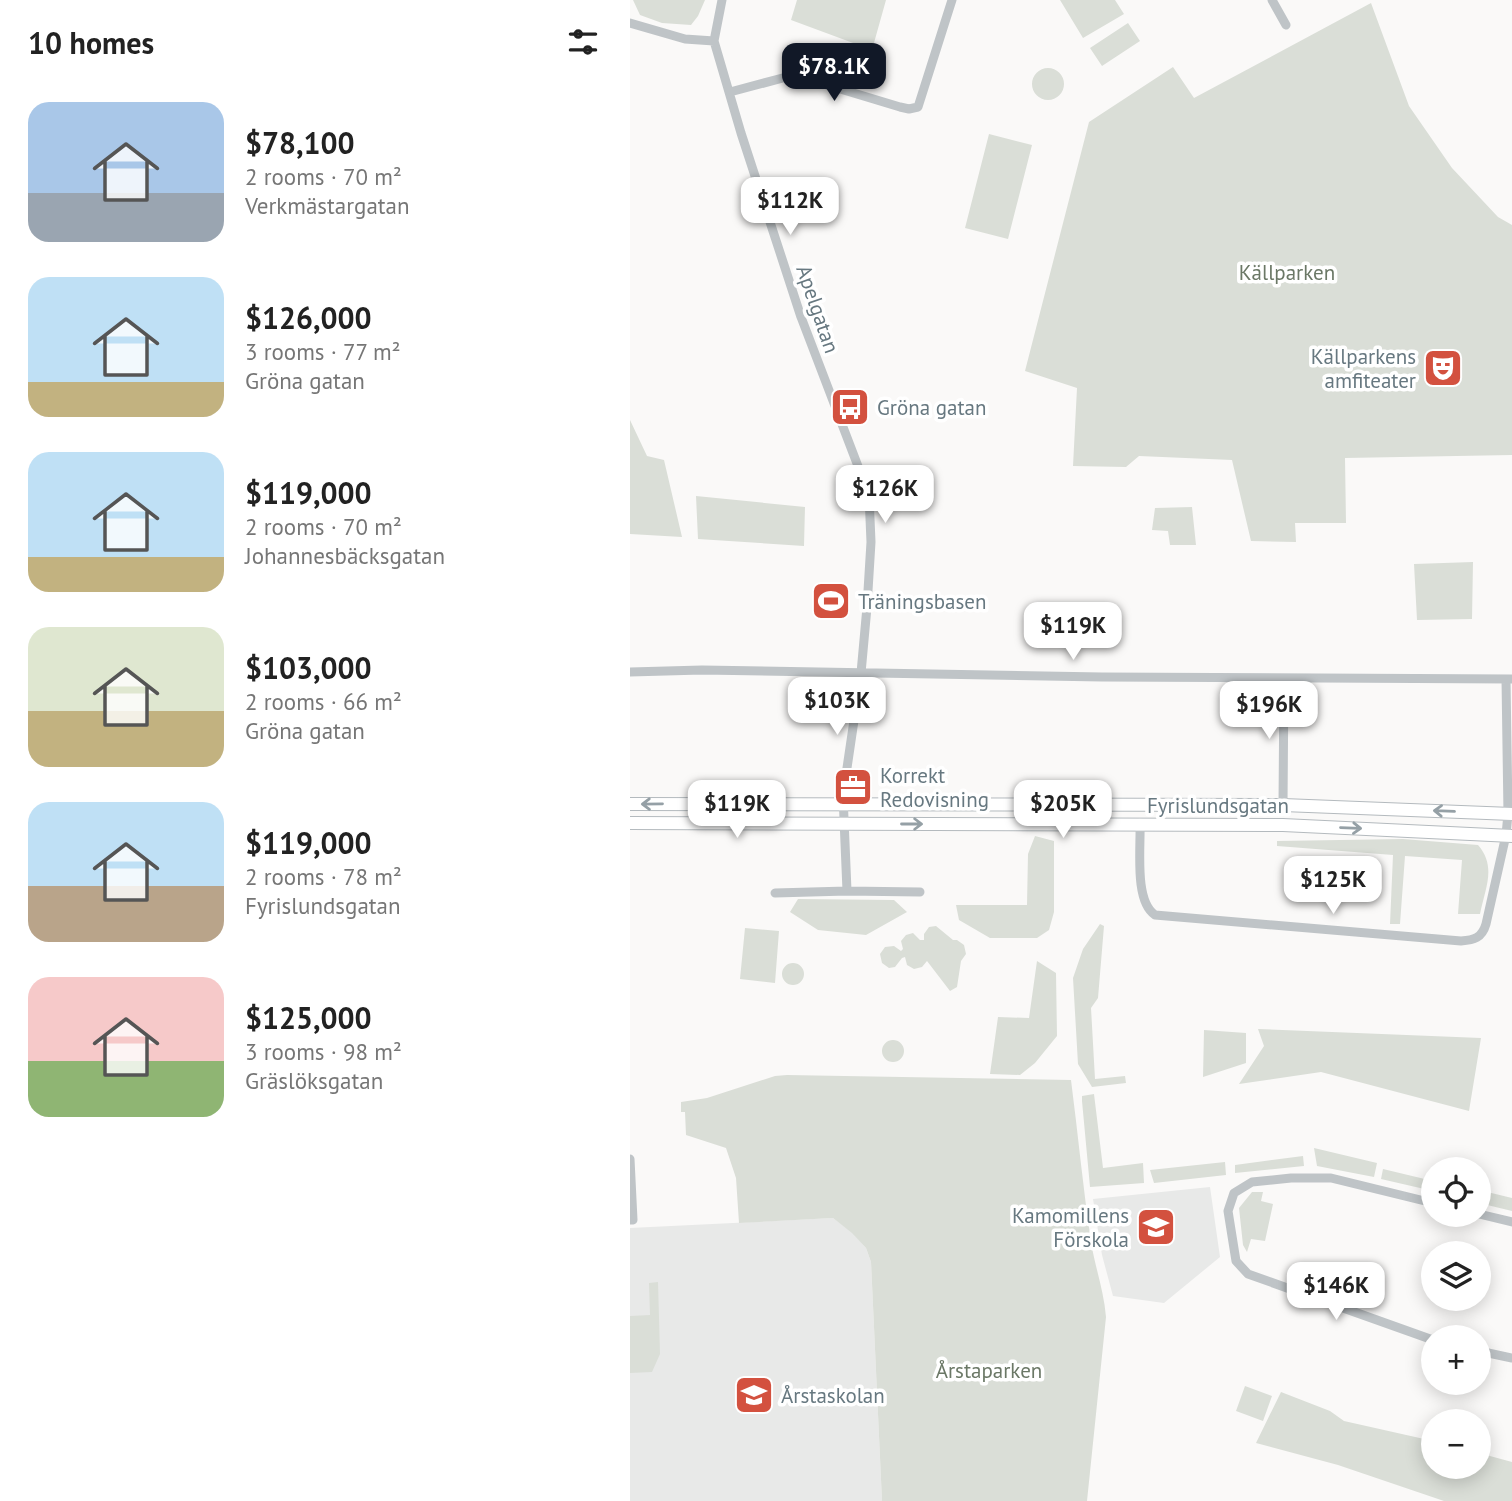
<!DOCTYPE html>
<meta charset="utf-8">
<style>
:root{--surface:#fff;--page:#f6f6f6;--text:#222;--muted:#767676;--accent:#111827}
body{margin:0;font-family:"PT Sans",sans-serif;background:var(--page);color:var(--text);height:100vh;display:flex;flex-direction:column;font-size:26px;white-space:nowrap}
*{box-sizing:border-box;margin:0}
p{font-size:23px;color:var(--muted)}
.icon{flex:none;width:38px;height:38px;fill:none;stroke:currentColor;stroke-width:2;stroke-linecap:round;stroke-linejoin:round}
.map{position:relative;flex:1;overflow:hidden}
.side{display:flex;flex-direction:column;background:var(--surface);width:630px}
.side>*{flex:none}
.controls{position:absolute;left:791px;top:1157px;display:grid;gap:14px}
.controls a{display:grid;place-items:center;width:70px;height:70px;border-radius:50%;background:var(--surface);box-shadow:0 4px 18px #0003;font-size:35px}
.price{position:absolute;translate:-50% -60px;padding:0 16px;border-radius:14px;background:#fff;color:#222;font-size:23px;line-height:46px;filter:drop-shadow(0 2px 4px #0008)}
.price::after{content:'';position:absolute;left:50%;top:42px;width:21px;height:16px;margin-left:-10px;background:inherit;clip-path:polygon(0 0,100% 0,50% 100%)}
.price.active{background:var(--accent);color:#fff}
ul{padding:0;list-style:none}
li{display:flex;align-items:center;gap:21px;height:175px;padding:0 28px}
li span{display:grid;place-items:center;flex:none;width:196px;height:140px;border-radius:21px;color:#555}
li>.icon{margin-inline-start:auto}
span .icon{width:84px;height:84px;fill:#fffc;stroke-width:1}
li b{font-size:30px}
h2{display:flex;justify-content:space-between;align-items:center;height:84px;padding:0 28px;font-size:30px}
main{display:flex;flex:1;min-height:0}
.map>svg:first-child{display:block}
.built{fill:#e8e9e8}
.green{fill:#daded7}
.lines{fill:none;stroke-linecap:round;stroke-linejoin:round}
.secondary-casing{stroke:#b4babe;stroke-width:14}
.street{stroke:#bfc4c7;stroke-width:9}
.secondary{stroke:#fff;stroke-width:12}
.oneway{stroke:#95a0a6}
.labels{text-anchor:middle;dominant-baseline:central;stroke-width:7;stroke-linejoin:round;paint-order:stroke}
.park-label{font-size:21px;fill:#6b7866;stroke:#fff}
.street-label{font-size:21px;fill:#677880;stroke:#fff}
.poi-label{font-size:21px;fill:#677880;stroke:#fff;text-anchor:start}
</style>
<main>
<section class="side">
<h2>10 homes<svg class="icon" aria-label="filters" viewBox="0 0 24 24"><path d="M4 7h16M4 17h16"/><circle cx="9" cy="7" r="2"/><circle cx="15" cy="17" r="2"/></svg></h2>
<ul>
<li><span style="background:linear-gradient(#a9c7e8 65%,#9aa5b1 0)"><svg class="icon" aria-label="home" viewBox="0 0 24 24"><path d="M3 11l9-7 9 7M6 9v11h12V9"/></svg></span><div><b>$78,100</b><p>2 rooms · 70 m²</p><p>Verkmästargatan</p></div></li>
<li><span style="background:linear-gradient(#bfe0f5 75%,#c2b280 0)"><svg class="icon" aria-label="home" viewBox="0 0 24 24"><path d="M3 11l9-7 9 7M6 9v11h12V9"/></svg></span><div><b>$126,000</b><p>3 rooms · 77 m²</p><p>Gröna gatan</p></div></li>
<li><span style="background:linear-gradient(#bfe0f5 75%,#c2b280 0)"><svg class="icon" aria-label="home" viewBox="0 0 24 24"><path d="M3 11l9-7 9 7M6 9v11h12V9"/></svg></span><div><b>$119,000</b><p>2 rooms · 70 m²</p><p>Johannesbäcksgatan</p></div></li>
<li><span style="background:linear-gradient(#dfe7d0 60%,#c2b280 0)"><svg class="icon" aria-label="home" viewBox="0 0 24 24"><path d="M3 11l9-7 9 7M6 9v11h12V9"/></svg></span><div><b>$103,000</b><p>2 rooms · 66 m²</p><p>Gröna gatan</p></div></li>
<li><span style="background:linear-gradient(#bfe0f5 60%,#b9a48a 0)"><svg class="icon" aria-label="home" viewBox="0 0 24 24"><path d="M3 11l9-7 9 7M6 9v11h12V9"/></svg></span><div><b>$119,000</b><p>2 rooms · 78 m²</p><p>Fyrislundsgatan</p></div></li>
<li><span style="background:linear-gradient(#f6c9c9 60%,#8fb573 0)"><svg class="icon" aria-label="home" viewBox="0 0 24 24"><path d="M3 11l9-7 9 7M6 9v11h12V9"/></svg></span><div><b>$125,000</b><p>3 rooms · 98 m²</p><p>Gräslöksgatan</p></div></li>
</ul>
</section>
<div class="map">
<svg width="882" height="1501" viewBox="0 0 882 1501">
<rect width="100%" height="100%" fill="#faf9f8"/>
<path class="built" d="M 580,1187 L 590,1257 L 534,1303 L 483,1296 L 472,1255 L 463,1199 Z
M 203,1218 L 222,1232 L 236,1248 L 241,1262 L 252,1501 L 0,1501 L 0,1228 Z"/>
<path class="green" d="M 3,0 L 75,0 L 68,16 L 61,25 L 32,23 L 10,15 Z
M 167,0 L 256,0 L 242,50 L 161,20 Z
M 430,0 L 485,0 L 494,14 L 453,38 Z
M 741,3 L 779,106 L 822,168 L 868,217 L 882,225 L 882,455 L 715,458 L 716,523 L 665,523 L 666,542 L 621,541 L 602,460 L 509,456 L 496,467 L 443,466 L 447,388 L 395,371 L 459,122 L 543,67 L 564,98 Z
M 498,23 L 510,41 L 472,66 L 460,48 Z
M402 84a16 16 0 1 1 32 0a16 16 0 1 1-32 0Z
M 359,134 L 402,145 L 378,239 L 335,228 Z
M 0,420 L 17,456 L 34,460 L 52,537 L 0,534 Z
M 66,496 L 175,507 L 174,546 L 68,539 Z
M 562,507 L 566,545 L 540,545 L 538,531 L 522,530 L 525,508 Z
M 843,562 L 842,619 L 787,620 L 784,564 Z
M 405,836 L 424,841 L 424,912 L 419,930 L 407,938 L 360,938 L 329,920 L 326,905 L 397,905 L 398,854 Z
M 773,839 L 848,845 C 867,867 855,888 850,914 L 828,914 L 832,860 L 775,856 L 770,924 L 760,924 L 763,855 L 647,846 L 647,841 Z
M 168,899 L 264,900 L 277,912 L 236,935 L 188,930 L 160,912 Z
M 470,924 L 474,926 L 468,998 L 461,1008 L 465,1079 L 495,1076 L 496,1083 L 462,1087 L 448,1064 L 443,978 L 453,949 Z
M 306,926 L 323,940 L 327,940 L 334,945 L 336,954 L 331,961 L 327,987 L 320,991 L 297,961 L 292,967 L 284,969 L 277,965 L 275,957 L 272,958 L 265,967 L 259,968 L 252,963 L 250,954 L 255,947 L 264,946 L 271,951 L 273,949 L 271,941 L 276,935 L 283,933 L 290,940 L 294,940 L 294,934 L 299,927 Z
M 115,928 L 149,931 L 145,983 L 110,979 Z
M 407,961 L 426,973 L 427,1036 L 405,1063 L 390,1075 L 360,1074 L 368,1017 L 399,1018 Z
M152 974a11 11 0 1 1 22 0a11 11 0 1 1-22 0Z
M 628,1029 L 851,1038 L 839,1111 L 691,1072 L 609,1084 L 634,1046 Z
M 574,1030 L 616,1033 L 616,1063 L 573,1077 Z
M252 1051a11 11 0 1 1 22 0a11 11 0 1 1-22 0Z
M 157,1075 L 441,1080 C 448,1134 453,1188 461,1242 C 465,1267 474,1291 476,1317 L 457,1501 L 252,1501 L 241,1262 L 236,1248 L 222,1233 L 203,1218 L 109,1223 L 106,1178 L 96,1148 L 56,1135 L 55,1112 L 51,1112 L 51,1102 L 77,1098 L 145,1076 Z
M 464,1094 L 473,1168 L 513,1163 L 514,1183 L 460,1187 L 452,1101 L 452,1096 Z
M 684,1148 L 747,1163 L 744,1177 L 687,1166 Z
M 673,1156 L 674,1166 L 605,1173 L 605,1165 Z
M 595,1162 L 596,1175 L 524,1183 L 520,1170 Z
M 753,1169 L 803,1181 L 803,1191 L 751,1179 Z
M 849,1190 L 882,1198 L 882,1211 L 849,1203 Z
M 622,1192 L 633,1192 L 631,1201 L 643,1204 L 635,1241 L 621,1239 L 617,1252 L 613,1245 L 609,1208 Z
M 28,1282 L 30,1354 L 22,1372 L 0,1373 L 0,1316 L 20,1315 L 19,1283 Z
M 615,1386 L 642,1396 L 633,1421 L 606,1411 Z
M 651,1392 L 700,1411 L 714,1421 L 803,1441 L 803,1466 L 849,1466 L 849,1453 L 882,1462 L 882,1501 L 814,1501 L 708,1465 L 626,1443 Z"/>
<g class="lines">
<g class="secondary-casing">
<path id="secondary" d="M 0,804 L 653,805 L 882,814
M 0,823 L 653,825 L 882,836"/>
</g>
<path class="street" d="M 92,0 L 84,41 L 111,133 L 171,317 L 239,495 L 241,542 L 237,607 L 231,673 L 213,795 L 217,891 L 290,892
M 642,0 L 656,25
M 0,23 L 55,39 L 84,41
M 100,92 L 164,75 L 270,107 L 279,109 L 288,107 L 322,0
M 0,672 L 72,670 L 472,677 L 882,679
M 653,805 L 654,678
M 510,823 C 511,848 504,901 525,915 L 831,941 C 844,940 852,938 856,924 L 876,835 L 878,814 L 876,679
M 145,893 L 217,891
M 0,1159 L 3,1220 L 0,1220
M 803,1203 L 701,1178 L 661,1178 L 622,1182 L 604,1193 L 598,1211 L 606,1261 L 618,1274 L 803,1340
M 849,1214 L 882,1222
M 849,1351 L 882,1358"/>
<use href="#secondary" class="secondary"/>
</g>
<defs><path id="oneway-shaft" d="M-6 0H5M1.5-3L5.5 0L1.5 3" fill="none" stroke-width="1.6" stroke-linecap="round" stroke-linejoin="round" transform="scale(1.75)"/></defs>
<g class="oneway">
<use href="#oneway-shaft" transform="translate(22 804) rotate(179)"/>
<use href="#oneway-shaft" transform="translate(814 811) rotate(-178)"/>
<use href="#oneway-shaft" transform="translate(282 824)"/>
<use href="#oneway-shaft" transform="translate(721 828) rotate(2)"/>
</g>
<defs>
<g id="theatre-square" transform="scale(2.0125)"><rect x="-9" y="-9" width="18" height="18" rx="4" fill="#d3513f" stroke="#fff"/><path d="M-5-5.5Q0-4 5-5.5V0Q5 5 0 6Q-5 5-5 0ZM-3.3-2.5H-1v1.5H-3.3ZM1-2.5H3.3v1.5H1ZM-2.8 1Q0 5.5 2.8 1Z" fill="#fff"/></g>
<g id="bus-square" transform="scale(2.0125)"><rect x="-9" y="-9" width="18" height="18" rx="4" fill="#d3513f" stroke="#fff"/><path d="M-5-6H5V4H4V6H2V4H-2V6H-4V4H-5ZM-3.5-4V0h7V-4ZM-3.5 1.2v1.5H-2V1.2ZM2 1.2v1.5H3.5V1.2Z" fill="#fff"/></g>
<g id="stadium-square" transform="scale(2.0125)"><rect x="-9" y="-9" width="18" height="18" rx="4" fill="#d3513f" stroke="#fff"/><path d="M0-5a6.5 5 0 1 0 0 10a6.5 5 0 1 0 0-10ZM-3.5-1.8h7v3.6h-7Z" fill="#fff"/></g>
<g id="office-square" transform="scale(2.0125)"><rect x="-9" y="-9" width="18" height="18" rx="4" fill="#d3513f" stroke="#fff"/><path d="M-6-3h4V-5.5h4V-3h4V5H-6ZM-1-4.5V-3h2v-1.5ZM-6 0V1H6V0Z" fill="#fff"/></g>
<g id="school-square" transform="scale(2.0125)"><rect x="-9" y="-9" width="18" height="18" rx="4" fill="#d3513f" stroke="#fff"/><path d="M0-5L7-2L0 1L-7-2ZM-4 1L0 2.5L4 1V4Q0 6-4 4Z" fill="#fff"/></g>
</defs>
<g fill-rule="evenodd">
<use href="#theatre-square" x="813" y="368"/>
<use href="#bus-square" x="220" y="407"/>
<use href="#stadium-square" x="201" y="601"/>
<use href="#office-square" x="223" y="787"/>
<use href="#school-square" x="526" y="1227"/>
<use href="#school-square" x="124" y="1395"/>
</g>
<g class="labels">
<g class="park-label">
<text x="657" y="272">Källparken</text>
<text x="359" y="1370">Årstaparken</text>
</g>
<g class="street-label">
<text transform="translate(188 309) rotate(71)">Apelgatan</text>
<text x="588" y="805">Fyrislundsgatan</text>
</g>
<g class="poi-label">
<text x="786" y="356" text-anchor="end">Källparkens<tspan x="786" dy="24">amfiteater</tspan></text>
<text x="247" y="407">Gröna gatan</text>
<text x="228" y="601">Träningsbasen</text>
<text x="250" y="775">Korrekt<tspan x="250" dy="24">Redovisning</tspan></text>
<text x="499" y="1215" text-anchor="end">Kamomillens<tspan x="499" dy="24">Förskola</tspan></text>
<text x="151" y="1395">Årstaskolan</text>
</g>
</g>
</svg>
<div class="controls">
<a><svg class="icon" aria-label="locate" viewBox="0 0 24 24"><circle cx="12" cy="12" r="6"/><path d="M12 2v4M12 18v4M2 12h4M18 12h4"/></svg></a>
<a><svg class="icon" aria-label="layers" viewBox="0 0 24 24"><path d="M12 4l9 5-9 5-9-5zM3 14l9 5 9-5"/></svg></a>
<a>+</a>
<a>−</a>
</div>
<b class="price active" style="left:204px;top:103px">$78.1K</b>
<b class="price" style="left:160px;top:237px">$112K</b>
<b class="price" style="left:255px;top:525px">$126K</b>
<b class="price" style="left:443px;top:662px">$119K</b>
<b class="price" style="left:207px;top:737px">$103K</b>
<b class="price" style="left:639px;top:741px">$196K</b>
<b class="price" style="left:107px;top:840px">$119K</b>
<b class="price" style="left:433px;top:840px">$205K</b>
<b class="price" style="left:703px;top:916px">$125K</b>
<b class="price" style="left:706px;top:1322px">$146K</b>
</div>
</main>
